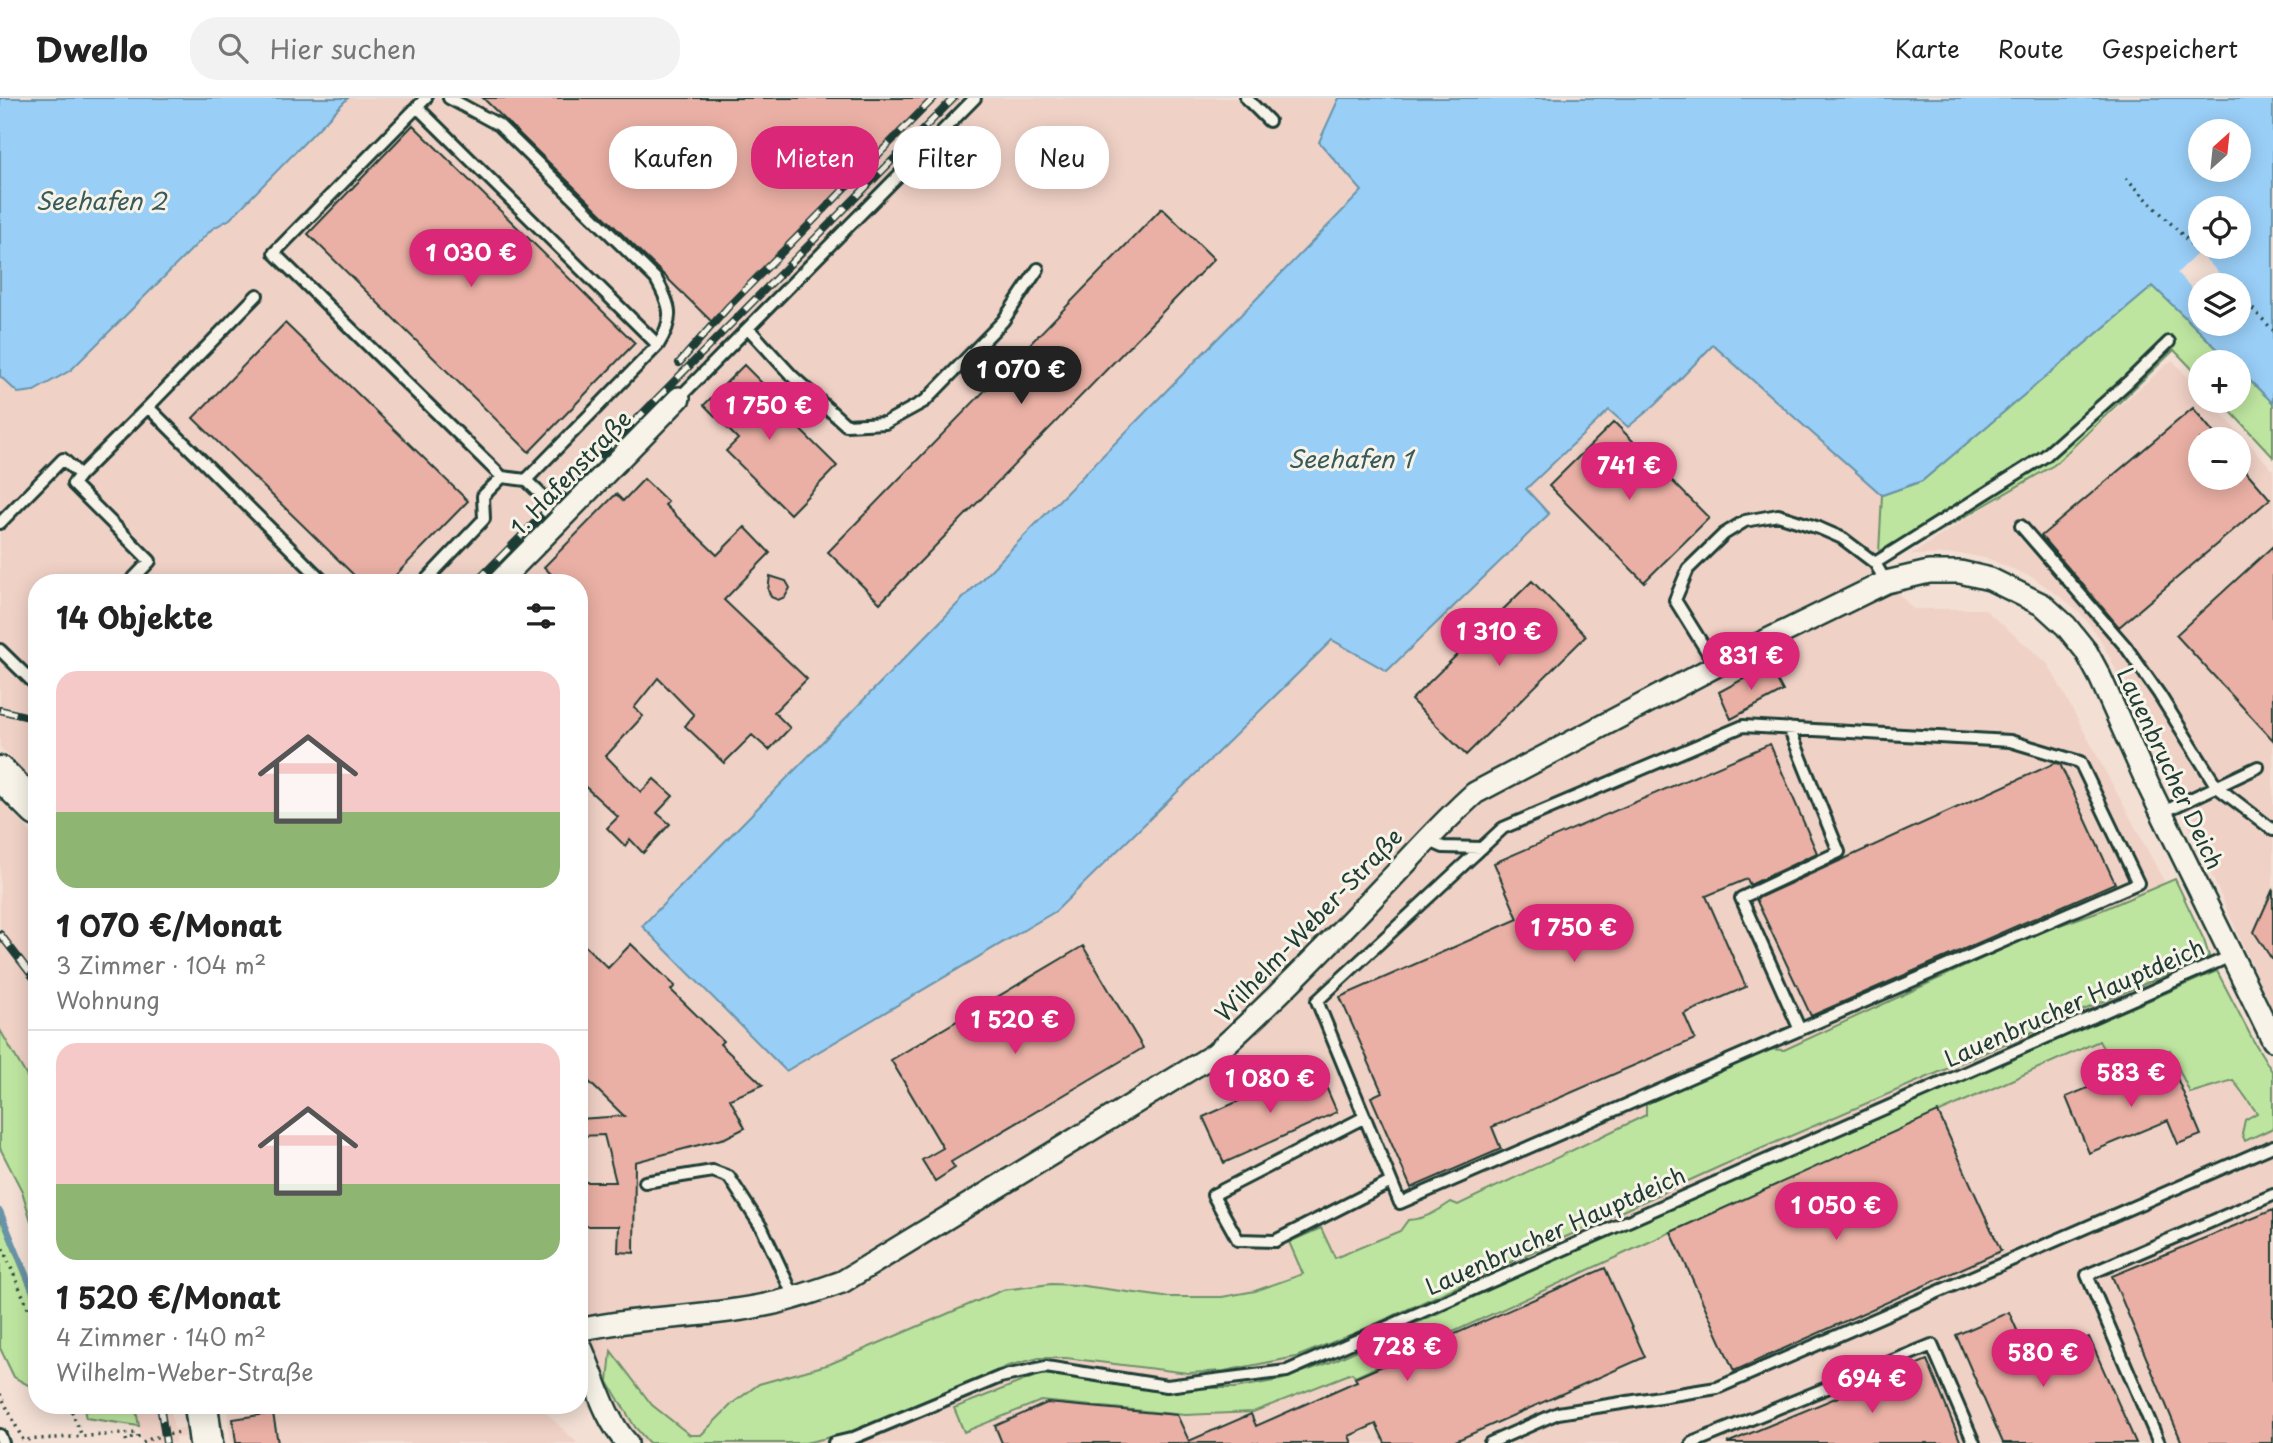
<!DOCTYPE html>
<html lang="de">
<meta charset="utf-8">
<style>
:root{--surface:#fff;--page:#f2f2f2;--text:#222;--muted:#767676;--line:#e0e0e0;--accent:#db2777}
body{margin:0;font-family:"Playpen Sans",sans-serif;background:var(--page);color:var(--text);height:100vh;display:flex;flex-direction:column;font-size:26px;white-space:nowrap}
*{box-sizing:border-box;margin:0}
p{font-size:23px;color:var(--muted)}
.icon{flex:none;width:38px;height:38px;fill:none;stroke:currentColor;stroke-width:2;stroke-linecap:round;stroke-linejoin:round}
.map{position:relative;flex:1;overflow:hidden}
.side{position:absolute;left:28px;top:476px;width:560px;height:840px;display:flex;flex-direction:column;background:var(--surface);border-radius:28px;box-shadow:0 4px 18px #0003}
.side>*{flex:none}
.banner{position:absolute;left:609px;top:28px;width:665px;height:63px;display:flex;gap:14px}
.needle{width:46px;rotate:27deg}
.tools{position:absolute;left:2188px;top:21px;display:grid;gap:14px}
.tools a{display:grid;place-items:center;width:63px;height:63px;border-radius:50%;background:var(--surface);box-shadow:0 4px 18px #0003;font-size:35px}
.price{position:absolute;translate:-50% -60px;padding:0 16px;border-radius:24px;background:var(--accent);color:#fff;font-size:23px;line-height:46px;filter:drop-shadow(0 2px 4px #0008)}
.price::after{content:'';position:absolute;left:50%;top:42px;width:21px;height:16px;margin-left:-10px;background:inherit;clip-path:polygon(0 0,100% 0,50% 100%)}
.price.selected{background:#222;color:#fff}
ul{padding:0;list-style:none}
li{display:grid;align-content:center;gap:14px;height:371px;padding:0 28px}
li+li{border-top:2px solid var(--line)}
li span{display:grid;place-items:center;height:217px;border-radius:21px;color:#555}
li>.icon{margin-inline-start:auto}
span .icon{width:126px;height:126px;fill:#fffc;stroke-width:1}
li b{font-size:30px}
h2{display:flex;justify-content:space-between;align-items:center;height:84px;padding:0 28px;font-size:30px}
.tag{padding:0 24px;border-radius:28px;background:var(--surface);box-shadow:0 4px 18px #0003;font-size:24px;line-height:63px}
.tag.selected{background:var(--accent);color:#fff}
header{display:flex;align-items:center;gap:42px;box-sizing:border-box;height:98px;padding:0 35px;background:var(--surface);border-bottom:2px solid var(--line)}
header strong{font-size:33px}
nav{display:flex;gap:38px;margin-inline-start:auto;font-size:24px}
.search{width:490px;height:63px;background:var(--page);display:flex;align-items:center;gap:18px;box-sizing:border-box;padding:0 24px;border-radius:28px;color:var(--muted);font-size:26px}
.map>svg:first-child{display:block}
.built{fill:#f0d1c6;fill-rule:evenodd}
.green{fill:#bee5a0;stroke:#6e916a;stroke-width:2}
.water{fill:#99cef7;stroke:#6894a9;stroke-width:2;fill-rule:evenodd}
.pier{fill:#f3dfd4}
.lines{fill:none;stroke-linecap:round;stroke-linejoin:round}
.stream{stroke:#6894a9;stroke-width:6}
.building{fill:#eab0a5;stroke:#1f3d34;stroke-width:2}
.service-casing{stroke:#1f3d34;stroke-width:16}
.minor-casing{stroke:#1f3d34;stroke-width:26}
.secondary-casing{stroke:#1f3d34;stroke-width:37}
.path{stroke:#1f3d34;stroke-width:3.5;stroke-dasharray:2 5;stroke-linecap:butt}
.service{stroke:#f7f3e8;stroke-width:10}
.minor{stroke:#f7f3e8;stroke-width:21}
.secondary{stroke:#f7f3e8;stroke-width:32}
.rail-casing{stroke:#1f3d34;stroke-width:8}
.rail{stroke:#f7f3e8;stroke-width:5;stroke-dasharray:16;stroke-linecap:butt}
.labels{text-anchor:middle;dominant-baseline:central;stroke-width:6;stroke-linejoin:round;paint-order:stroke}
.street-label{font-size:23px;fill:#1f3d34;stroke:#f7f3e8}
.water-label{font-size:24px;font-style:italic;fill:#375a5b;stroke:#f7f3e8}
</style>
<header>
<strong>Dwello</strong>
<div class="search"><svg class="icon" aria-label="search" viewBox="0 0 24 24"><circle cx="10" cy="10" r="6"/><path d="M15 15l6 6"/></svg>Hier suchen</div>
<nav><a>Karte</a><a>Route</a><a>Gespeichert</a></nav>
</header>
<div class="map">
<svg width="2273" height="1345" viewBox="0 0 2273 1345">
<rect width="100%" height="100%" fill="#f3dfd4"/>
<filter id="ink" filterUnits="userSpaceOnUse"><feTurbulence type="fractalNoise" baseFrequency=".0143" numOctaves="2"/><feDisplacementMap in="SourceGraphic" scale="14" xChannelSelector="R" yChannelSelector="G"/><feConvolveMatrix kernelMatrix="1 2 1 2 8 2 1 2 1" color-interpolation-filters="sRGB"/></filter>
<g filter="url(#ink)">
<path class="built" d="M 348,0 L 1339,0 L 1319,44 L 1362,93 L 642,827 L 1056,813 L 1333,542 L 1549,416 L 1526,391 L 1609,311 L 1628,329 L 1656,306 L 1713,247 L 1882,397 L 1878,474 L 1913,511 L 1984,511 L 2048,566 L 2228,903 L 2273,974 L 2273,1345 L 614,1345 L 579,1295 L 579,485 L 37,485 L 37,685 L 0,649 L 0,278 L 18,295 L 34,293 L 71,272 L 212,131 L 230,121 Z
M 2172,262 L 2200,292 L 2200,303 L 2210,303 L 2273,372 L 2273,914 L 2180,707 L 2114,568 L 2099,539 L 2082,517 L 2069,505 L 2034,480 L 1989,461 L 1964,456 L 1910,457 L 2053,366 ZM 2200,341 L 2238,341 L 2238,380 L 2200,380 Z
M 0,701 L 37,741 L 37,996 L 0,932 Z
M 135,1307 L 170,1307 L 174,1331 L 185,1330 L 185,1339 L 175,1340 L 175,1345 L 142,1345 Z
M 226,1307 L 538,1307 L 577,1345 L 231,1345 Z"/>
<path class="green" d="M 2153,188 L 2231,264 L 2200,264 L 2200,279 L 2174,252 L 2054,367 L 1887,464 L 1878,474 L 1882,397 L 1922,383 Z
M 2238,271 L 2273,305 L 2273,359 L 2221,303 L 2238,303 Z
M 2175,781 L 2204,842 L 2209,858 L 1721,1068 L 1360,1233 L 1296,1259 L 1224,1273 L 1188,1275 L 1066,1260 L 1039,1260 L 1008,1268 L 870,1330 L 805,1345 L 649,1345 L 635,1329 L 608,1284 L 611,1253 L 652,1307 L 690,1337 L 701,1337 L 733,1305 L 759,1286 L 830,1266 L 1003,1192 L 1051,1186 L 1077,1187 L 1164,1199 L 1222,1199 L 1255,1193 L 1303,1176 L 1289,1144 L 1321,1130 L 1335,1160 L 1400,1133 L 1408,1122 C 1425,1121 1436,1114 1451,1104 L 1458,1107 L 1646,1017 L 1646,1005 L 1767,951 L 1784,952 L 2035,836 L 2102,812 Z
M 2217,873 L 2253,942 L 2273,975 L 2273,1030 L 2245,1043 L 2242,1036 L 2245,1022 L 2257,1015 L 2233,982 L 2190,995 L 2170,952 L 2116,973 L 2099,943 L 1671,1134 L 1355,1279 L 1352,1275 L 1253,1314 L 1185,1317 L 1041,1303 L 964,1334 L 954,1310 L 1041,1276 L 1184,1290 L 1235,1290 L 1280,1282 L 1331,1264 L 1677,1106 Z
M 0,932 L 37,996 L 37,1143 L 22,1093 L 0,1050 Z
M 0,1119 L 37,1209 L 37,1292 L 14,1279 L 0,1250 Z
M 83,1307 L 135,1307 L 139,1328 L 86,1320 Z"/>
<path class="water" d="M 0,0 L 348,0 L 230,121 L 212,131 L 71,272 L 34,293 L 18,295 L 0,278 Z
M 1339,0 L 2273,0 L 2273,305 L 2238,271 L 2238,264 L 2231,264 L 2153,188 L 1922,383 L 1882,397 L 1713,247 L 1656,306 L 1628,329 L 1609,312 L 1526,391 L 1549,416 L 1387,573 L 1332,542 L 1056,813 L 786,973 L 642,828 L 1362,93 L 1319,44 ZM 2200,33 L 2238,33 L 2238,72 L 2200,72 ZM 2200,110 L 2238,110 L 2238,149 L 2200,149 ZM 2200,187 L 2238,187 L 2238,226 L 2200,226 Z"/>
<path class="pier" d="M 2199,154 L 2230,187 L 2200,187 L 2200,199 L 2177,175 Z"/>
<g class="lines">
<path class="stream" d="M 0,1113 L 37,1203
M 86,1307 L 88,1311"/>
</g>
<path class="building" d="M 483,0 L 932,0 L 712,224 Z
M 413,27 L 635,245 L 529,354 L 308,136 Z
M 1162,110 L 1214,161 L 880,505 L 828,454 Z
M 285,225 L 468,403 L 388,485 L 362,485 L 193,320 Z
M 744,267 L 764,287 L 760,292 L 837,368 L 790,416 L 726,353 L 738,341 L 704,307 Z
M 2193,310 L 2219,341 L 2200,341 L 2200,380 L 2238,380 L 2238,364 L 2270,401 L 2119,529 L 2041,438 Z
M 1614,324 L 1709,420 L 1644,484 L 1549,388 Z
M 644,381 L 668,404 L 665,407 L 717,457 L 745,429 L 770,455 L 724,502 L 807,581 L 774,614 L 790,630 L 769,652 L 752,637 L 724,665 L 685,628 L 694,617 L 658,580 L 634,610 L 643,618 L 606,658 L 641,694 L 654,681 L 673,698 L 657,715 L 670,726 L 643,755 L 630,741 L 625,748 L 607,730 L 618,719 L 579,683 L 579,485 L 560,485 L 544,469 L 616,396 L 623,403 Z
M 2273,448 L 2273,642 L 2176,537 Z
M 770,478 L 786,483 L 790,490 L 785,499 L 778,502 L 771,499 L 768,492 Z
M 1532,483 L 1586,538 L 1466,657 L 1411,602 Z
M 1769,567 L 1783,593 L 1731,621 L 1719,594 Z
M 1770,646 L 1817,755 L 1750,787 L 1747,781 L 1706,798 L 1746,889 L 1684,916 L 1695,941 L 1492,1029 L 1501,1051 L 1411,1090 L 1371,999 L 1382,994 L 1340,899 L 1518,821 L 1494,765 Z
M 2055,665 L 2060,666 L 2115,785 L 1811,918 L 1756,801 Z
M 2273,791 L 2273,863 L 2254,834 Z
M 579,842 L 608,870 L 631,846 L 675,888 L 671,892 L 723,943 L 720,946 L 763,987 L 730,1001 L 745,1030 L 725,1040 L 635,1064 L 634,1155 L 618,1154 L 619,1128 L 579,1128 L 579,1084 L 616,1084 L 604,1037 L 579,1038 L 579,1021 L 624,1018 L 579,974 Z
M 1083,848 L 1143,950 L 951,1064 L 955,1070 L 935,1083 L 922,1062 L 943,1050 L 891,962 Z
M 2142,967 L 2149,983 L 2174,973 L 2201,1037 L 2178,1046 L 2168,1022 L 2089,1055 L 2066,999 Z
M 1317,968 L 1337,1014 L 1224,1065 L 1203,1019 Z
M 1938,1014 L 2001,1153 L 1734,1273 L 1671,1134 Z
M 2273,1112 L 2273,1345 L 2182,1345 L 2112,1178 Z
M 1605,1170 L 1645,1259 L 1451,1345 L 1385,1345 L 1376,1326 L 1349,1338 L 1352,1345 L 1002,1345 L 995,1328 L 1047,1305 L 1177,1317 L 1189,1343 L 1251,1316 L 1256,1328 L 1357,1283 L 1355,1280 Z
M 2009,1214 L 2031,1264 L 2089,1239 L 2136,1345 L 2003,1345 L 1956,1237 Z
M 1927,1262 L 1961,1345 L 1727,1345 Z
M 273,1315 L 278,1345 L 236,1345 L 233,1321 Z"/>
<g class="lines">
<g class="service-casing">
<path id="service" d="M 426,0 L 274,155 L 502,379 L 526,382 L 563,418
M 449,0 L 499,27 L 656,181 C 671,208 675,220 658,247
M 1246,0 L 1269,23
M 417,9 L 658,247 L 526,382
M 257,197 L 148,309 L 325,485
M 748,230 L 792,278 L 846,327 L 885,325 L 925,303 L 1003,223 L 1038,171
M 679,300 L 975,0
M 80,377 L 73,386 L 150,463 L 129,485
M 0,425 L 63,361 L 80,377 L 148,309
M 2021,428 L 2126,549 L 2159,596 L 2217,689 L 2273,732
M 1886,484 L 1875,465 L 2045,358 L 2128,284 L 2169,244
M 423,485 L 484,421 L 483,398 L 502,379
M 0,552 L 37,588
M 1716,568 L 1675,502 L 1688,471 L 1724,436 L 1745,423 L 1778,417 L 1819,430 L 1842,440 L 1875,465
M 1743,628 L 2010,643 L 2080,664 L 2138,785 L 1400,1105 L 1317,903 L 1503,730 Z
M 1789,630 L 1839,754 L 1741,800 L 1800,932
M 2161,715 L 2258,669
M 1427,742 L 1443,749 L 1482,750
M 1365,1019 L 1213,1097 L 1238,1142 L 1275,1143 L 1391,1084
M 645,1084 L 713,1073 L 729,1079 L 762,1130 L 795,1201
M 0,1337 L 3,1345
M 834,1345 L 851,1341 L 1000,1279 L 1046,1269 L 1167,1288 L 1287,1273 L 2231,858
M 1490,1345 L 1558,1315 L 1717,1290 L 2273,1048
M 1692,1345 L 1932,1247 L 1974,1345
M 2159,1345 L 2087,1177 L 2273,1097"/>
</g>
<g class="minor-casing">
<path id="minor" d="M 498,485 L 679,300
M 579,1232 C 640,1218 704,1220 765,1207 C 792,1202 816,1193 842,1184 L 1215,956 C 1273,904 1328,847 1382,790 C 1413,758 1442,724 1475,695 L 1731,560 L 1886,484 L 1929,474 L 1960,474 L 1990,481 L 2043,507 L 2066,528 L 2086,553 L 2100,579 L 2150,691 L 2273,942
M 579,1245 C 595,1279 602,1317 627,1345"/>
</g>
<g class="secondary-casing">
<path id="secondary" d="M 0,675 L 37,712
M 201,1307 L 206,1345"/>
</g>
<path class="path" d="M 2126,80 L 2199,154
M 2238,196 L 2273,232
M 0,1144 L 37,1231
M 0,1296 L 23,1342 L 137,1335 L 138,1339 L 126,1341 L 127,1345
M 69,1307 L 82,1338
M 143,1345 L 152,1340 L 181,1334"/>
<use href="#service" class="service"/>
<use href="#minor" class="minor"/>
<use href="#secondary" class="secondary"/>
<g class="rail-casing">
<path id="rail" d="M 679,265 L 729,208 L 934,0
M 475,485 L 954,0
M 0,612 L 37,621
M 0,836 L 37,884
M 160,1307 L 166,1345"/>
</g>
<use href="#rail" class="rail"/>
</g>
</g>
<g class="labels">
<g class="street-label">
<text transform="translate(570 374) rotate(-46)">1. Hafenstraße</text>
<text transform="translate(2171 670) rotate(65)">Lauenbrucher Deich</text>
<text transform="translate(1308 826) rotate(-46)">Wilhelm-Weber-Straße</text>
<text transform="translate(2074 904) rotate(-24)">Lauenbrucher Hauptdeich</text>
<text transform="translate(1555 1132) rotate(-24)">Lauenbrucher Hauptdeich</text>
</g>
<g class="water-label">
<text x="101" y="102">Seehafen 2</text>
<text x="1350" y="360">Seehafen 1</text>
</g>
</g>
</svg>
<div class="tools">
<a><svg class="needle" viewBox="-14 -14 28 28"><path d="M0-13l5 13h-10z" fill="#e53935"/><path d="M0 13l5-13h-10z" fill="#767676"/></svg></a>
<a><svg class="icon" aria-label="locate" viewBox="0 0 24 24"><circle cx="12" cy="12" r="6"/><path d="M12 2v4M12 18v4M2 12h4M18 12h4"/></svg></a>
<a><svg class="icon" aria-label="layers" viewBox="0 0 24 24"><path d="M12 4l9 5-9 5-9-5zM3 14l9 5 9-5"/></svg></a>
<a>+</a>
<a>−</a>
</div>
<b class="price" style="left:471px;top:191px">1 030 €</b>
<b class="price selected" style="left:1021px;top:308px">1 070 €</b>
<b class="price" style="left:769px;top:344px">1 750 €</b>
<b class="price" style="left:1629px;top:404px">741 €</b>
<b class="price" style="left:1499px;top:570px">1 310 €</b>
<b class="price" style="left:1751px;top:594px">831 €</b>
<b class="price" style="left:1574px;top:866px">1 750 €</b>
<b class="price" style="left:1015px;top:958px">1 520 €</b>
<b class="price" style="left:2131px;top:1011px">583 €</b>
<b class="price" style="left:1270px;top:1017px">1 080 €</b>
<b class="price" style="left:1836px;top:1144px">1 050 €</b>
<b class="price" style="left:1407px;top:1285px">728 €</b>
<b class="price" style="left:2043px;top:1291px">580 €</b>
<b class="price" style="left:1872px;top:1317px">694 €</b>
<div class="banner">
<a class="tag">Kaufen</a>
<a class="tag selected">Mieten</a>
<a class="tag">Filter</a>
<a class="tag">Neu</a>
</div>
<section class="side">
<h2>14 Objekte<svg class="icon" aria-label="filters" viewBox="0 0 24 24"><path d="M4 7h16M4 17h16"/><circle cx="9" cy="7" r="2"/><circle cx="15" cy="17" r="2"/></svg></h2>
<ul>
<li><span style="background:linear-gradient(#f6c9c9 65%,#8fb573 0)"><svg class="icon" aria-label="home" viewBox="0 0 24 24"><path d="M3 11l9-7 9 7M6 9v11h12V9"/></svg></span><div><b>1 070 €/Monat</b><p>3 Zimmer · 104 m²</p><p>Wohnung</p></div></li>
<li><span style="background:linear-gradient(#f6c9c9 65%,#8fb573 0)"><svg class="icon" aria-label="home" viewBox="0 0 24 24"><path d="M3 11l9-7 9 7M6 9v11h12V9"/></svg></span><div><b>1 520 €/Monat</b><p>4 Zimmer · 140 m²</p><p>Wilhelm-Weber-Straße</p></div></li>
</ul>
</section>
</div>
